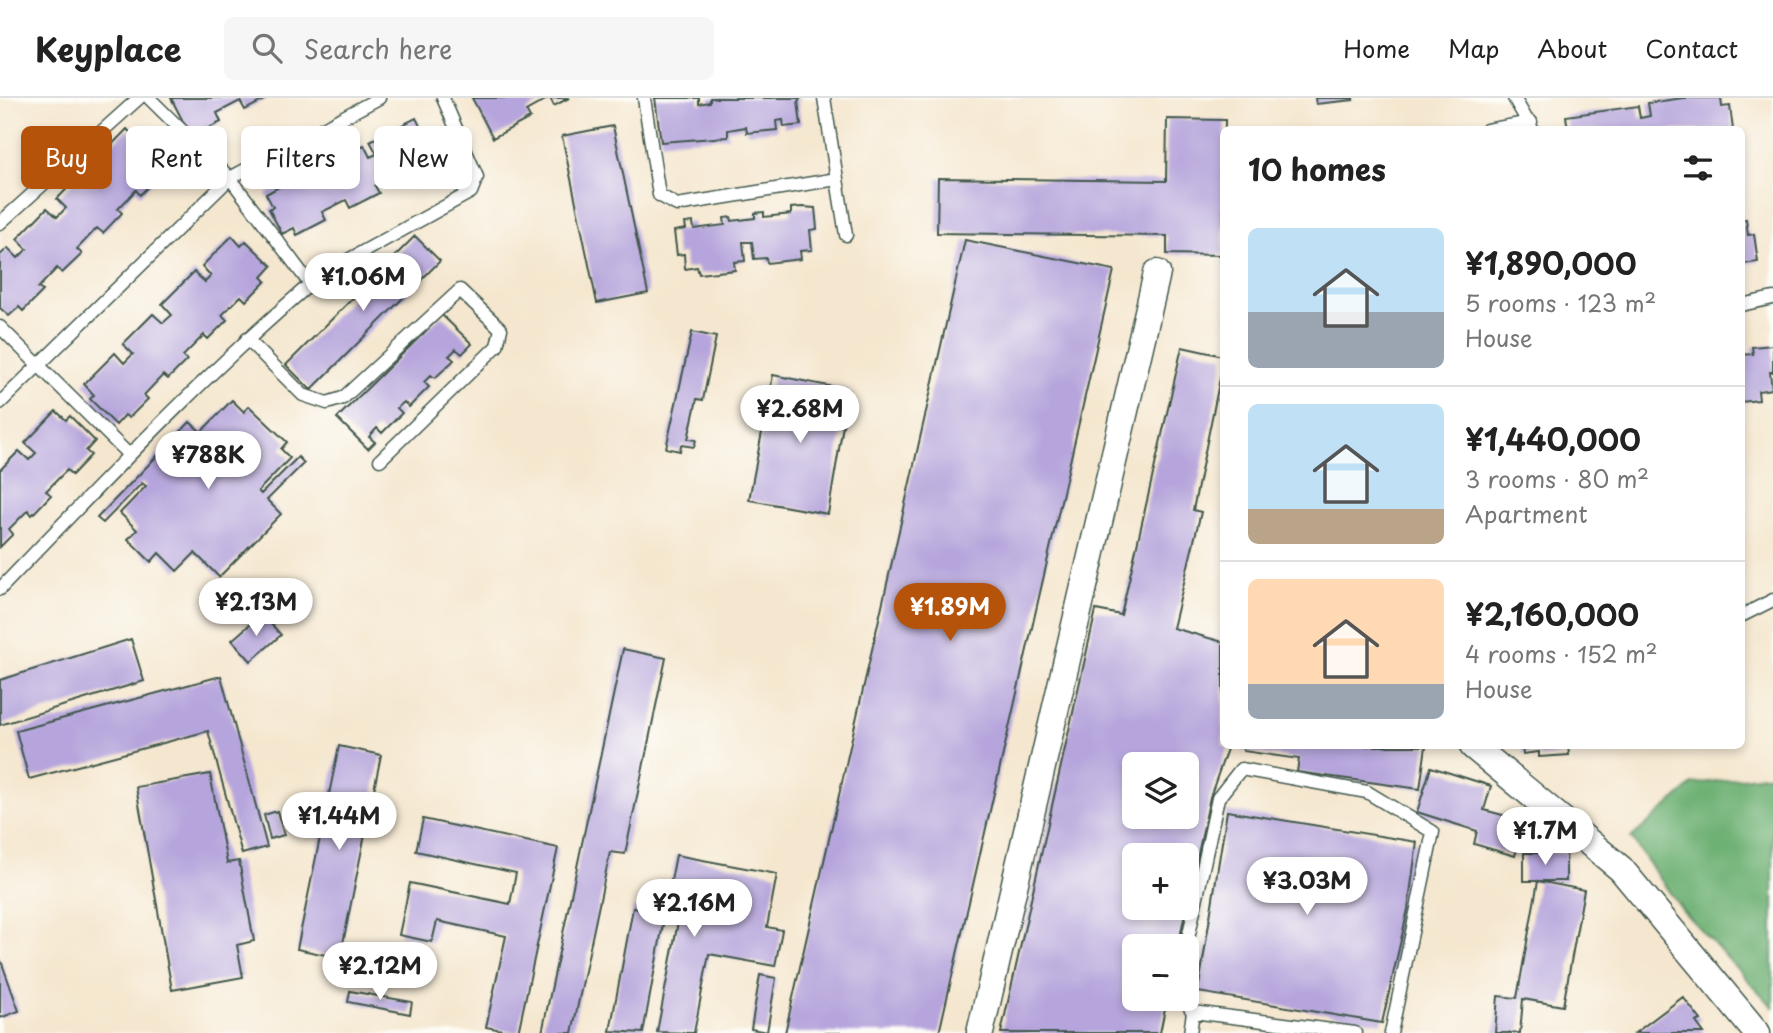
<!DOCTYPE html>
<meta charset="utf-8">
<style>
:root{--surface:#fff;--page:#f6f6f6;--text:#222;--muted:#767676;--line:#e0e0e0;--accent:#b45309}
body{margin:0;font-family:"Playpen Sans",sans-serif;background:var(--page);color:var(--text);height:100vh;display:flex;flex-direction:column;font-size:26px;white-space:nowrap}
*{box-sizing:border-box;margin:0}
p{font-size:23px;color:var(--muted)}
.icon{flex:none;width:38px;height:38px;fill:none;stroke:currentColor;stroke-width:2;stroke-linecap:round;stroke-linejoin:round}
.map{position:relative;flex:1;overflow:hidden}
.side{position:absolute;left:1220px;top:28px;width:525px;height:623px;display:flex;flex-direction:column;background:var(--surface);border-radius:10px;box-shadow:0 4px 10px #0003}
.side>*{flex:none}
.hud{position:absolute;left:21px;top:28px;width:665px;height:63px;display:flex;gap:14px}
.buttons{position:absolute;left:1122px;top:654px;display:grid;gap:14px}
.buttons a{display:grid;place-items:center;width:77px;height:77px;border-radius:10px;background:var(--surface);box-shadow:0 4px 10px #0003;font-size:35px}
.price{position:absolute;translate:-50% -60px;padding:0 16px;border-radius:24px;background:#fff;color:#222;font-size:23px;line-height:46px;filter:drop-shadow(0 2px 4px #0008)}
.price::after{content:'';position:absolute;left:50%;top:42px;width:21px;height:16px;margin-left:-10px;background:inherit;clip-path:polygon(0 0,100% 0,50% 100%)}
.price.current{background:var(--accent);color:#fff}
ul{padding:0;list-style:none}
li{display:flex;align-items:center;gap:21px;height:175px;padding:0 28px}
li+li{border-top:2px solid var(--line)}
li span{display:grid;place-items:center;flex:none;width:196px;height:140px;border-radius:10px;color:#555}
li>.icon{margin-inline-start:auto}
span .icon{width:84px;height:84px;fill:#fffc;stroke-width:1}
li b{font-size:30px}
h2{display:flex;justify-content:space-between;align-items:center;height:84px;padding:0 28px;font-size:30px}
.tag{padding:0 24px;border-radius:10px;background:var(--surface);box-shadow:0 4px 10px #0003;font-size:24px;line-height:63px}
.tag.current{background:var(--accent);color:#fff}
header{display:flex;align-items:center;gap:42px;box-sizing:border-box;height:98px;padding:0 35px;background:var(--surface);border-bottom:2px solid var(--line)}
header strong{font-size:33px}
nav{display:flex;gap:38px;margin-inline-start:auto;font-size:24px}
.search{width:490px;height:63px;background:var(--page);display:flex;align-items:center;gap:18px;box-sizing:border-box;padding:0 24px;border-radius:10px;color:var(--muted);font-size:26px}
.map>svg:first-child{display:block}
.forest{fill:#6eb175;stroke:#467754;stroke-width:2}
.building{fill:#b6a5dc;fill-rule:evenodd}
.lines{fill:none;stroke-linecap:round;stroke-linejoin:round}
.service-casing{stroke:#3f564b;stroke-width:15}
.minor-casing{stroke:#3f564b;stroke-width:29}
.service{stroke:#fff;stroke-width:12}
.minor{stroke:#fff;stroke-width:26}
</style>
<header>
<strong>Keyplace</strong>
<div class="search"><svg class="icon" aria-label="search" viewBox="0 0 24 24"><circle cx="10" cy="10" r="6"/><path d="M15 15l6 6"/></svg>Search here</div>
<nav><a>Home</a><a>Map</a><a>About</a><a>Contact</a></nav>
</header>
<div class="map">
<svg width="1773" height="935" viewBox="0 0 1773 935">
<rect width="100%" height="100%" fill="#fdfcf7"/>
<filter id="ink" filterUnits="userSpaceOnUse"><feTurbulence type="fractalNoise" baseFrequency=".0143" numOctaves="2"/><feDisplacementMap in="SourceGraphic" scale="14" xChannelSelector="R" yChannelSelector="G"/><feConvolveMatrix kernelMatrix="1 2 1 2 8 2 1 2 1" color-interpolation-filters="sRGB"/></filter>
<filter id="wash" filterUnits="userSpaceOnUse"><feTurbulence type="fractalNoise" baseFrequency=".00686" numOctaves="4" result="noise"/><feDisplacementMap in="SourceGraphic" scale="28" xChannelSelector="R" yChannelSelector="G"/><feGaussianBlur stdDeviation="1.57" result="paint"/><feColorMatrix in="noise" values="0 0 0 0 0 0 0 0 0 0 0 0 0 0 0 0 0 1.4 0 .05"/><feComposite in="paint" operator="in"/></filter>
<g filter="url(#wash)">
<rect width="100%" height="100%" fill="#f5e7cf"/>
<path class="forest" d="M 1773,676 L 1773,909 L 1683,813 L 1631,740 L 1693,686 Z"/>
<g id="blocks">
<path class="building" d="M 171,0 L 268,0 L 245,12 L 240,3 L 217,15 L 221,24 L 191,39 Z
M 472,0 L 549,0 L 526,13 L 530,20 L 493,40 Z
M 550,0 L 569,0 L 554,8 Z
M 655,0 L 699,0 L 699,6 L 710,4 L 710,0 L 801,0 L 798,3 L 801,27 L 784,29 L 783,22 L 776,23 L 777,32 L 747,35 L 746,29 L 728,32 L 728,39 L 661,44 Z
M 1315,0 L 1353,0 L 1353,2 L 1316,6 Z
M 1683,0 L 1721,0 L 1722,9 L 1730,8 L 1733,32 L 1568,32 L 1566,18 L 1638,8 L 1640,20 L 1650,18 L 1648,5 Z
M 416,20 L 422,32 L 427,30 L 440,56 L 426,63 L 430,70 L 402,84 L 398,76 L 375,88 L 379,95 L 350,110 L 346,102 L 322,114 L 326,122 L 297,137 L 294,130 L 282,136 L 269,111 L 273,109 L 266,96 L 312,71 L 320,87 L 326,83 L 319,70 L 364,47 L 370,59 L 377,56 L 370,43 Z
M 1167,21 L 1225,22 L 1223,157 L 1167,156 L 1167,138 L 937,135 L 938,80 L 1166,83 Z
M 613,28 L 648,195 L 597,205 L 562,38 Z
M 127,31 L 136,41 L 141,36 L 167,62 L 157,73 L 160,76 L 140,97 L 136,92 L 118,111 L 122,115 L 103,135 L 97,130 L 77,151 L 82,156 L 62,175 L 57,170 L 38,190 L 43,193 L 23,213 L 19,209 L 9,218 L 0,210 L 0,157 L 8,150 L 18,160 L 27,151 L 17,141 L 47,110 L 57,119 L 66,110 L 57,101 L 87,70 L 98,81 L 106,72 L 96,63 Z
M 802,109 L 815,110 L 817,131 L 810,132 L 812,152 L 800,153 L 801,161 L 767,165 L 766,160 L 754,161 L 752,144 L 743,144 L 745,163 L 734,164 L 735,172 L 699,176 L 697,169 L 685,171 L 684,156 L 677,157 L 674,133 L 686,131 L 685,125 L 693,124 L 694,131 L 725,127 L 724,120 L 731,119 L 732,123 L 755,120 L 755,115 L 764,114 L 764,119 L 791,116 L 791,110 Z
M 1746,121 L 1748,137 L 1754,136 L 1758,164 L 1742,166 L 1741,122 Z
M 232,138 L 241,148 L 246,143 L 272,168 L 262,179 L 266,183 L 246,203 L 241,198 L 222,217 L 227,222 L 208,241 L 204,237 L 183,258 L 187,262 L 168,281 L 163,277 L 144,297 L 148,301 L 129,320 L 125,317 L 116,327 L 90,301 L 94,297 L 84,286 L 115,255 L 124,265 L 133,256 L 123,246 L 153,216 L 163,225 L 172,217 L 162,206 L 194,174 L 205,184 L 211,178 L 202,168 Z
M 415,138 L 440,163 L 311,292 L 286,267 Z
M 965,142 L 1114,172 L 939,935 L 785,935 Z
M 442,217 L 472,246 L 462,256 L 456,251 L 449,258 L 454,262 L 435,280 L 431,277 L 424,284 L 429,289 L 409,309 L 404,304 L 397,310 L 402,315 L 382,335 L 377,330 L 369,339 L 375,344 L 368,351 L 337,320 Z
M 692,234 L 716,239 L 703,302 L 697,301 L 688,341 L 696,342 L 694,349 L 681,347 L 680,353 L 666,350 Z
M 1773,247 L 1773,274 L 1770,274 L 1772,291 L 1758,293 L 1759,302 L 1741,304 L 1741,257 L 1753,256 L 1752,249 Z
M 1182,249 L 1223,258 L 1223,266 L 1193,412 L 1201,414 L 1173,530 L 1223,544 L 1223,648 L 1228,648 L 1210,699 L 1188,804 L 1186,758 L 1134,758 L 1134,810 L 1186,810 L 1178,849 L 1134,849 L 1134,901 L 1167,901 L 1160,935 L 1001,935 L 1096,512 L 1121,517 ZM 1134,667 L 1186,667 L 1186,719 L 1134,719 Z
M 773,277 L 849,292 L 828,416 L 749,402 Z
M 232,302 L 244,314 L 249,308 L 287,344 L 281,351 L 290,360 L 258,393 L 261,396 L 298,359 L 304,365 L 267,402 L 281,416 L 219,479 L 195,455 L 177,473 L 159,455 L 151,464 L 128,441 L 137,432 L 120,415 L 146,388 L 142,385 L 103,425 L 97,420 L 190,324 L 201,334 Z
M 56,313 L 66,322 L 70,318 L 95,343 L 86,353 L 91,357 L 72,377 L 67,372 L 46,393 L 51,397 L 32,417 L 28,412 L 9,431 L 13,436 L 0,449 L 0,372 L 19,353 L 29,362 L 36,355 L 25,345 Z
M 262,516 L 281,537 L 251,563 L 232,542 Z
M 131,541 L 144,583 L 0,627 L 0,582 Z
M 623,551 L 666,560 L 625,756 L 610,754 L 572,935 L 542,935 Z
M 221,578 L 267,749 L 242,756 L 208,633 L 29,681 L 16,633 Z
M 339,648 L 381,657 L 340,860 L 297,851 Z
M 1243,648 L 1426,648 L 1420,691 L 1297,674 L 1299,661 L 1243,653 Z
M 1522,648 L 1568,648 L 1569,657 L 1539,659 L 1539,654 L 1523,656 Z
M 1431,669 L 1491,688 L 1484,712 L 1525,723 L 1515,758 L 1474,746 L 1477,733 L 1417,714 Z
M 210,676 L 227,765 L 239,763 L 254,843 L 237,847 L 243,879 L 172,892 L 136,689 Z
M 277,713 L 284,737 L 270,741 L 264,717 Z
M 1227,713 L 1417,744 L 1408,811 L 1382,925 L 1198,894 Z
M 423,721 L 558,750 L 518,935 L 486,929 L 506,838 L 437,823 L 432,844 L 399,837 L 410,785 L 510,806 L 516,775 L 416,753 Z
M 1524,755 L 1566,755 L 1566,783 L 1524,783 Z
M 676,757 L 777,776 L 767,829 L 782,832 L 775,868 L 709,856 L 694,935 L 657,934 L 680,813 L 666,810 L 643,935 L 610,933 L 633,810 L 640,811 L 643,793 L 668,798 Z
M 1538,783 L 1584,792 L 1563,908 L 1523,901 L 1520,935 L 1495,935 L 1498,898 L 1517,900 Z
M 0,860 L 19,913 L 0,920 Z
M 760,877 L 776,880 L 767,934 L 751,931 Z
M 350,893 L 412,904 L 410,916 L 348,904 Z
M 1683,899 L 1701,922 L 1696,924 L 1704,935 L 1635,935 Z"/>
</g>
</g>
<g filter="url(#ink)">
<use href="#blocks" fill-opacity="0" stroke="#3f564b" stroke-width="2"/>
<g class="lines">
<g class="service-casing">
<path id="service" d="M 149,0 L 230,80 L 310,186
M 644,0 L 659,97 L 677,107 L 837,81
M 824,0 L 846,137
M 1514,0 L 1532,31
M 1487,32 L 1531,24
M 0,125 L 139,0
M 1741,207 L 1773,200
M 0,229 L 129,357
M 247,241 L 303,297 L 327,305 L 343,300 L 460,192 L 501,231 L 497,248 L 380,362
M 0,305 L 230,80 L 379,0
M 0,491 C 104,383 207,273 321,177 L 471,94 L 477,79 L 443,0
M 1741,518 L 1773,502
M 1186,850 L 1218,700 L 1241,671 L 1367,694 L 1433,734 L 1391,935
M 1184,901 L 1193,914 L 1355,935
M 1190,935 L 1193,914"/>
</g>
<g class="minor-casing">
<path id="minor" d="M 1473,648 L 1621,771 L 1757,935
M 980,935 L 1157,175"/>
</g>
<use href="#service" class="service"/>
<use href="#minor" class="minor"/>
</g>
</g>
</svg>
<div class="buttons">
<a><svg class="icon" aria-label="layers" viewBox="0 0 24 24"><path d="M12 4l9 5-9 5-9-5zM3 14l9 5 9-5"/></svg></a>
<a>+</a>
<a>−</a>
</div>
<b class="price" style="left:363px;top:215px">¥1.06M</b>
<b class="price" style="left:800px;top:347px">¥2.68M</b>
<b class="price" style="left:208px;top:393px">¥788K</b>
<b class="price" style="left:256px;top:540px">¥2.13M</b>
<b class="price current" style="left:950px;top:545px">¥1.89M</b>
<b class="price" style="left:339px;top:754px">¥1.44M</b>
<b class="price" style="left:1545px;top:769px">¥1.7M</b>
<b class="price" style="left:1307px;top:819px">¥3.03M</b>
<b class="price" style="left:694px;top:841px">¥2.16M</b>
<b class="price" style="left:380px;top:904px">¥2.12M</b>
<div class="hud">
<a class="tag current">Buy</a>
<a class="tag">Rent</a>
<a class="tag">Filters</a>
<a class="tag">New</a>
</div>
<section class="side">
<h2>10 homes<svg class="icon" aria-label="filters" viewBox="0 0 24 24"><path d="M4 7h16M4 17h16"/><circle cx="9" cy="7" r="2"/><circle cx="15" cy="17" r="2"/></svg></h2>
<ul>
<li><span style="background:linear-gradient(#bfe0f5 60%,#9aa5b1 0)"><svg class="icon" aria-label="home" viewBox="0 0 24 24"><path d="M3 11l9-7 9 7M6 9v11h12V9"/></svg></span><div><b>¥1,890,000</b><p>5 rooms · 123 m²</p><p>House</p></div></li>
<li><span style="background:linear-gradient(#bfe0f5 75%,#b9a48a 0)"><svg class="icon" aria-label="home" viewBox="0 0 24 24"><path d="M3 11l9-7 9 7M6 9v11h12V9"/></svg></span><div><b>¥1,440,000</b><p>3 rooms · 80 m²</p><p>Apartment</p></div></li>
<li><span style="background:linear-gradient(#ffd9b3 75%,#9aa5b1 0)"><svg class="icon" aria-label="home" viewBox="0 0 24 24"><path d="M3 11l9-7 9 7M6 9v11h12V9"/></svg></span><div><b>¥2,160,000</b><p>4 rooms · 152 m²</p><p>House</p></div></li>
</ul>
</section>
</div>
